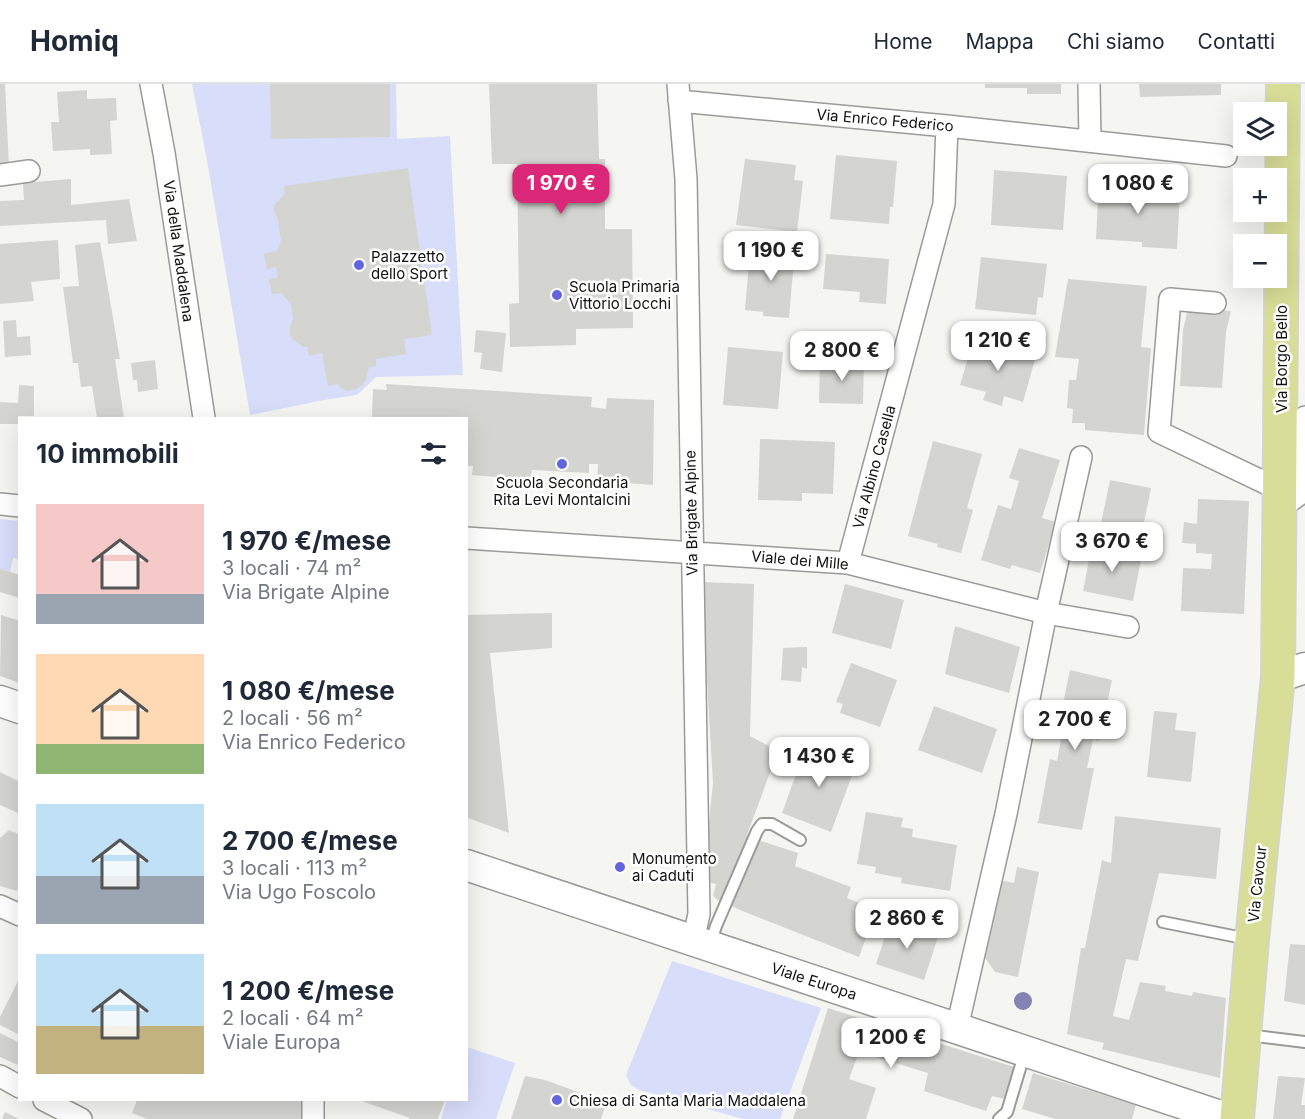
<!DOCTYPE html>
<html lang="it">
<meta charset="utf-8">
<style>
:root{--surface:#fff;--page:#f6f6f7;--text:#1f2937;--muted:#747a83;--line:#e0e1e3;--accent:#db2777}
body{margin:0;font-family:Inter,sans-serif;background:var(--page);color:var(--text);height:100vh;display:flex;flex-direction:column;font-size:22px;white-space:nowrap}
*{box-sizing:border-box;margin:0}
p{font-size:20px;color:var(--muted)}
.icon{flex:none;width:33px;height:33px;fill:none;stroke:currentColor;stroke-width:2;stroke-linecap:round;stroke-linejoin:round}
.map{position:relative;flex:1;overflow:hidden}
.drawer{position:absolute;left:18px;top:333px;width:450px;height:684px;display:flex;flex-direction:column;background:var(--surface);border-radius:0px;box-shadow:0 6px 24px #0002}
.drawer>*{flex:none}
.buttons{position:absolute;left:1233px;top:18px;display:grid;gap:12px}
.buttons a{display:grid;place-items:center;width:54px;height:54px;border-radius:0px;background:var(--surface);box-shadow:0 6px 24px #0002;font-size:30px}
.price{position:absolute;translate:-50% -51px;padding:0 14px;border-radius:12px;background:#fff;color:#222;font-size:20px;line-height:39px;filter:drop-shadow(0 2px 3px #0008)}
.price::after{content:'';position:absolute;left:50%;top:36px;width:18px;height:14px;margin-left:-9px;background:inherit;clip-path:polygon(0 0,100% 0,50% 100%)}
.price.current{background:var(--accent);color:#fff}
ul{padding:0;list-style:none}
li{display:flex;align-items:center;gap:18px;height:150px;padding:0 18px}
li span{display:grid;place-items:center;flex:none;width:168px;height:120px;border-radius:0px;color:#555}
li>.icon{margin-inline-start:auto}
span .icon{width:72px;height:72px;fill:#fffc;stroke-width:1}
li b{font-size:26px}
h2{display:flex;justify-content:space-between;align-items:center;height:72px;padding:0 18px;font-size:26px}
header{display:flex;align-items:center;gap:36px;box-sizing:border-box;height:84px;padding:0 30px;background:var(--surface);border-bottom:2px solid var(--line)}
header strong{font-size:28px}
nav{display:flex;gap:33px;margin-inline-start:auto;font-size:21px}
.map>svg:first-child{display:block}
.green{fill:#d8ddfa}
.building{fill:#d4d5d0}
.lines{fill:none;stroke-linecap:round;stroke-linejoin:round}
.lane-casing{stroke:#9a9b96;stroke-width:14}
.street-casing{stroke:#9a9b96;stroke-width:24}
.secondary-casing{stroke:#9a9b96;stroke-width:33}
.primary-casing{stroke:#d4d4d4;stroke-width:36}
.lane{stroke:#fff;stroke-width:10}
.street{stroke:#fff;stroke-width:21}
.secondary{stroke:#fff;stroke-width:30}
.primary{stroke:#d8dd97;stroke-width:33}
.tree{fill:#8582b4}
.poi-dot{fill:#6265dd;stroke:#fff;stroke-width:2}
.labels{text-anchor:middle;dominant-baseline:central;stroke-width:5;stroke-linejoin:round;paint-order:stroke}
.street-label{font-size:15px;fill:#121211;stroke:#fff}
.poi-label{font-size:15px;fill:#121211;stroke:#fff;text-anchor:start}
</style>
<header>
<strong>Homiq</strong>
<nav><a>Home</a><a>Mappa</a><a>Chi siamo</a><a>Contatti</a></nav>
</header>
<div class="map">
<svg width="1305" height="1035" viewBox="0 0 1305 1035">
<rect width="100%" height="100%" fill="#f5f6f1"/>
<path class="green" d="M 192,0 L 396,0 L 397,55 L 450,52 L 463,291 L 376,293 L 357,311 L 324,316 L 250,331 L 207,76 Z
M 0,435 L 19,437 L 19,475 L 13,474 L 10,488 L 0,485 Z
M 672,877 L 821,924 L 780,1035 L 743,1035 L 639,1006 L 631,1001 L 626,991 Z
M 467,963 L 515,979 L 496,1035 L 441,1035 L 447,1016 L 466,1016 Z"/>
<path class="building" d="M 0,0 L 5,0 L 9,82 L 0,82 Z
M 270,0 L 390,0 L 390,53 L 271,55 Z
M 489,0 L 597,0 L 599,75 L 605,75 L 605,145 L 632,145 L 633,244 L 576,245 L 576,261 L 510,263 L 509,220 L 519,219 L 517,80 L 492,80 Z
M 985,0 L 1061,0 L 1061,10 L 1027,10 L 1027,4 L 985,4 Z
M 1139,0 L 1221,0 L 1221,11 L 1140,13 Z
M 87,6 L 87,15 L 116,14 L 117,36 L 110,37 L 112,70 L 90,71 L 90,65 L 53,67 L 51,38 L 59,38 L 57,8 Z
M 836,71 L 897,77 L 893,123 L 890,123 L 889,140 L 830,135 Z
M 745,75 L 796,81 L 794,96 L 803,97 L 797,148 L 736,141 Z
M 408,84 L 432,251 L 404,255 L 406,270 L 376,275 L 376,282 L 369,283 L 366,296 L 362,301 L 356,305 L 348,307 L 342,305 L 338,300 L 328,302 L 322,269 L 309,272 L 307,263 L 303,263 L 294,256 L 290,251 L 290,243 L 293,235 L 291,220 L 281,209 L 272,210 L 269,195 L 278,193 L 276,183 L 267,185 L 264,170 L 277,167 L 281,156 L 278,136 L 274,127 L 274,121 L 285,110 L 284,102 Z
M 994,86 L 1067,92 L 1063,146 L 991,141 Z
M 71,95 L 71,121 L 129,115 L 137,157 L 108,160 L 106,136 L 0,142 L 0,117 L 24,116 L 23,99 Z
M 1099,97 L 1138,99 L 1138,106 L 1180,108 L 1177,165 L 1142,163 L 1142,158 L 1096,155 Z
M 58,156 L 60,195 L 31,198 L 34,217 L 0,220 L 0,160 Z
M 100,158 L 120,275 L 115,275 L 124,334 L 97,334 L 92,302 L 81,303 L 78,279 L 73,279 L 63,203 L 79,202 L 75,161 Z
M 768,162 L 795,165 L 789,234 L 763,232 L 763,228 L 745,226 L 750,168 L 767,170 Z
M 826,170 L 889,175 L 886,220 L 859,218 L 860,208 L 823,205 Z
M 981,173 L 1047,180 L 1043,214 L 1038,213 L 1036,231 L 975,225 Z
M 1068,195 L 1147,202 L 1141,263 L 1151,264 L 1144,351 L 1085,346 L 1085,339 L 1072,339 L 1073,325 L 1067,324 L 1069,296 L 1076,296 L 1079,275 L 1055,273 Z
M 1188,224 L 1231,227 L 1226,248 L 1222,304 L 1180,302 L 1183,246 Z
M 16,236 L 17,253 L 30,252 L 31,271 L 5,273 L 3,237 Z
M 476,246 L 506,249 L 502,288 L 480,285 L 482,269 L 474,268 Z
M 974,254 L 1036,272 L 1023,318 L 1004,312 L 1002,322 L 983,316 L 986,308 L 960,301 Z
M 728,263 L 783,268 L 778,325 L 723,321 Z
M 820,275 L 864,276 L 863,320 L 819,319 Z
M 155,276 L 158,305 L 138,308 L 137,296 L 133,296 L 131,279 Z
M 386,300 L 592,313 L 591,323 L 606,325 L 607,314 L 654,316 L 653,401 L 597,397 L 598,380 L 589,380 L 589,389 L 532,386 L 530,396 L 472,391 L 473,382 L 466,382 L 466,334 L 372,334 L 373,305 L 387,306 Z
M 19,301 L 34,302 L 34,332 L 18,332 L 18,340 L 0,340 L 0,318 L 18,319 Z
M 760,355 L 835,358 L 833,410 L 802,409 L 802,417 L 758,416 Z
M 933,357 L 982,370 L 967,424 L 973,426 L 961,469 L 937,463 L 938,460 L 908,452 Z
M 1019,364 L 1060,376 L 1042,434 L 1056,438 L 1040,489 L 1012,481 L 1010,485 L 981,476 L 998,421 L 1011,425 L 1019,397 L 1009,394 Z
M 1110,396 L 1151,404 L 1142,448 L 1101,440 Z
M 1198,415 L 1249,417 L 1244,530 L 1181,527 L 1183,484 L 1211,485 L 1212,470 L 1196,469 L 1196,460 L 1182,459 L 1184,438 L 1197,440 Z
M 1092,461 L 1142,471 L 1133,517 L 1083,507 Z
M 0,485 L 20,491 L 20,514 L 0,508 Z
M 701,498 L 754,500 L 750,652 L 778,667 L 747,751 L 761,757 L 798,769 L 795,782 L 851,803 L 847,814 L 876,826 L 859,873 L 740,826 L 718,816 L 713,812 L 716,800 L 703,797 L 713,699 Z
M 845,500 L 904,516 L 891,565 L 832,549 Z
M 552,529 L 552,564 L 490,569 L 509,749 L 468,734 L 466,531 Z
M 1,531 L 20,537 L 20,599 L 0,592 Z
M 955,542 L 1020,563 L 1009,609 L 945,590 Z
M 807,563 L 807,585 L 802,583 L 801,598 L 781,596 L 783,564 Z
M 851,579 L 897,596 L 880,643 L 840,629 L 843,620 L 836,618 Z
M 1070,586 L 1112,596 L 1099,657 L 1093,655 L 1087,684 L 1094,684 L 1082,746 L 1038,739 L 1050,675 L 1057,677 L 1062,649 L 1057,648 Z
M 934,622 L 997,645 L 982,689 L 918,666 Z
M 1154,627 L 1177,629 L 1175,646 L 1196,648 L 1191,698 L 1147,693 Z
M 807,660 L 857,678 L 831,748 L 782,729 Z
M 0,688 L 20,698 L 20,730 L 0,721 Z
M 866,728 L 903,734 L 901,743 L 913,745 L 912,753 L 957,761 L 950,807 L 901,799 L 902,794 L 875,789 L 876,783 L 857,780 Z
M 1115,732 L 1221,744 L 1216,795 L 1159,789 L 1138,877 L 1126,875 L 1113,932 L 1129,936 L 1140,898 L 1166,902 L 1165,907 L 1192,912 L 1193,908 L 1226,914 L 1220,994 L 1102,965 L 1104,959 L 1067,950 L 1081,864 L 1085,864 L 1102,776 L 1111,779 Z
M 9,746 L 20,751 L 20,800 L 17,807 L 0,802 L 0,754 Z
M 1017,783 L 1039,788 L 1018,893 L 995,888 L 983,871 L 999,796 L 1014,799 Z
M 890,837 L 938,853 L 924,896 L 876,880 Z
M 1290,860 L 1305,861 L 1305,921 L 1284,917 Z
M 20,893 L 20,951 L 0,941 L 0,933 Z
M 828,924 L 1014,983 L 1005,1015 L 992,1012 L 986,1027 L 924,1007 L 928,989 L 859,968 L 849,995 L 876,1004 L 866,1035 L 793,1035 Z
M 0,949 L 20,959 L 20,982 L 0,973 Z
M 1033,989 L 1136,1021 L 1132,1035 L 1055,1035 L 1022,1025 Z
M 525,992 L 545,996 L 589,1012 L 606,1020 L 601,1035 L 511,1035 Z
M 1278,992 L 1305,994 L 1301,1021 L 1305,1021 L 1305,1035 L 1273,1035 Z
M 137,1016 L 302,1016 L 309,1019 L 308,1035 L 147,1035 L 132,1029 Z
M 364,1016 L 445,1016 L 438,1035 L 409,1035 L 410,1034 L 364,1018 Z
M 5,1028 L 19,1035 L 2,1035 Z"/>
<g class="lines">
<g class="lane-casing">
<path id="lane" d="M 1163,838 L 1248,855
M 710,861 L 716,842 L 757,747 L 762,740 L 772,740 L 800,756
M 1247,951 L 1305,958
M 999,1035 L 1007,1028 L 1021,981"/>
</g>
<g class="street-casing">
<path id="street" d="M 151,0 L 164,69 L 204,334
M 678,0 L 686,95 L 699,830 L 693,857
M 1089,0 L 1090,56
M 679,17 L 947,42 L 1226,72
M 0,91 L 29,87
M 1215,219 L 1170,215 L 1159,348 L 1280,406
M 0,420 L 20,422
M 1280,424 L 1300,410 L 1305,333
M 466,454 L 848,479 L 1046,529 L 1128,543
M 848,479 L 944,120 L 947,42
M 0,822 L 20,831
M 957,944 L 1006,730 L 1046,529 L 1081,373
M 0,992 L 20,1003
M 44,1016 L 81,1035
M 313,1035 L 313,1016"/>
</g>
<g class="secondary-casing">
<path id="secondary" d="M 1278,593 L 1305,584
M 0,617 L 20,624
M 466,781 L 1229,1035"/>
</g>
<g class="primary-casing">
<path id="primary" d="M 1237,1035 L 1252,856 L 1278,593 L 1283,0"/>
</g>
<use href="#lane" class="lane"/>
<use href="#street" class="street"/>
<use href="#secondary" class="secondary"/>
<use href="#primary" class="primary"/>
</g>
<circle class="tree" cx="1023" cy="917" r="9"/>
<g class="poi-dot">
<circle cx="359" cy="181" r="6"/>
<circle cx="557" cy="211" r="6"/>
<circle cx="562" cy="380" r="6"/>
<circle cx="620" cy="783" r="6"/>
<circle cx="557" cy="1016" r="6"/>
</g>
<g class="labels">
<g class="street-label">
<text transform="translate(885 36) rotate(5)">Via Enrico Federico</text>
<text transform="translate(179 167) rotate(82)">Via della Maddalena</text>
<text transform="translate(1281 275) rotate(-90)">Via Borgo Bello</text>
<text transform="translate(874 383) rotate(-75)">Via Albino Casella</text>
<text transform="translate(691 429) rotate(-91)">Via Brigate Alpine</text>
<text transform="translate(800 476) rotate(5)">Viale dei Mille</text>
<text transform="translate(1257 800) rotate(-84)">Via Cavour</text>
<text transform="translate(814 897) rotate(18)">Viale Europa</text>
</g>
<g class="poi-label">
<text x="371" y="172">Palazzetto<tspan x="371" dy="17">dello Sport</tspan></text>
<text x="569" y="202">Scuola Primaria<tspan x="569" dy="17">Vittorio Locchi</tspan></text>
<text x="562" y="398" text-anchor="middle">Scuola Secondaria<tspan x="562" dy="17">Rita Levi Montalcini</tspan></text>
<text x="632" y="774">Monumento<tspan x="632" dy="17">ai Caduti</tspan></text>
<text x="569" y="1016">Chiesa di Santa Maria Maddalena</text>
</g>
</g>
</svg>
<div class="buttons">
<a><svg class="icon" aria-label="layers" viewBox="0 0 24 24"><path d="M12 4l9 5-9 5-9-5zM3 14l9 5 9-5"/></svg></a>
<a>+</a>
<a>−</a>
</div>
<b class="price current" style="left:561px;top:131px">1 970 €</b>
<b class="price" style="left:1138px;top:131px">1 080 €</b>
<b class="price" style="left:771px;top:198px">1 190 €</b>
<b class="price" style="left:998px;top:288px">1 210 €</b>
<b class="price" style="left:842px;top:298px">2 800 €</b>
<b class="price" style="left:1112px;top:489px">3 670 €</b>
<b class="price" style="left:1075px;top:667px">2 700 €</b>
<b class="price" style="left:819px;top:704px">1 430 €</b>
<b class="price" style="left:907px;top:866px">2 860 €</b>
<b class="price" style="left:891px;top:985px">1 200 €</b>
<section class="drawer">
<h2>10 immobili<svg class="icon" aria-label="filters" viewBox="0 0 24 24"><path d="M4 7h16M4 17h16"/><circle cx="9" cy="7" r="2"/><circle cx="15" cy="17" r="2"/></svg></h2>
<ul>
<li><span style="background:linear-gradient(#f6c9c9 75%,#9aa5b1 0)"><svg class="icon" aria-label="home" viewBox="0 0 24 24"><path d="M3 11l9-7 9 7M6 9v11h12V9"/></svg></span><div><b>1 970 €/mese</b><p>3 locali · 74 m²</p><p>Via Brigate Alpine</p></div></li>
<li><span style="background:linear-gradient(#ffd9b3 75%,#8fb573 0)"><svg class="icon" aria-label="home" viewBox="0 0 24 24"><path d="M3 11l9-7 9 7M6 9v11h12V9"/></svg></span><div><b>1 080 €/mese</b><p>2 locali · 56 m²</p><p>Via Enrico Federico</p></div></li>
<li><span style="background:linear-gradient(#bfe0f5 60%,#9aa5b1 0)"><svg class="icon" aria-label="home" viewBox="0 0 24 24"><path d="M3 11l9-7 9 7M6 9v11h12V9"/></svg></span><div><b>2 700 €/mese</b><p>3 locali · 113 m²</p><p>Via Ugo Foscolo</p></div></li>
<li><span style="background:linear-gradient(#bfe0f5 60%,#c2b280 0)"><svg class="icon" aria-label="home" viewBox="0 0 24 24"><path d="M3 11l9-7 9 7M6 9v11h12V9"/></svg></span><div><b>1 200 €/mese</b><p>2 locali · 64 m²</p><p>Viale Europa</p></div></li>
</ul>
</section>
</div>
